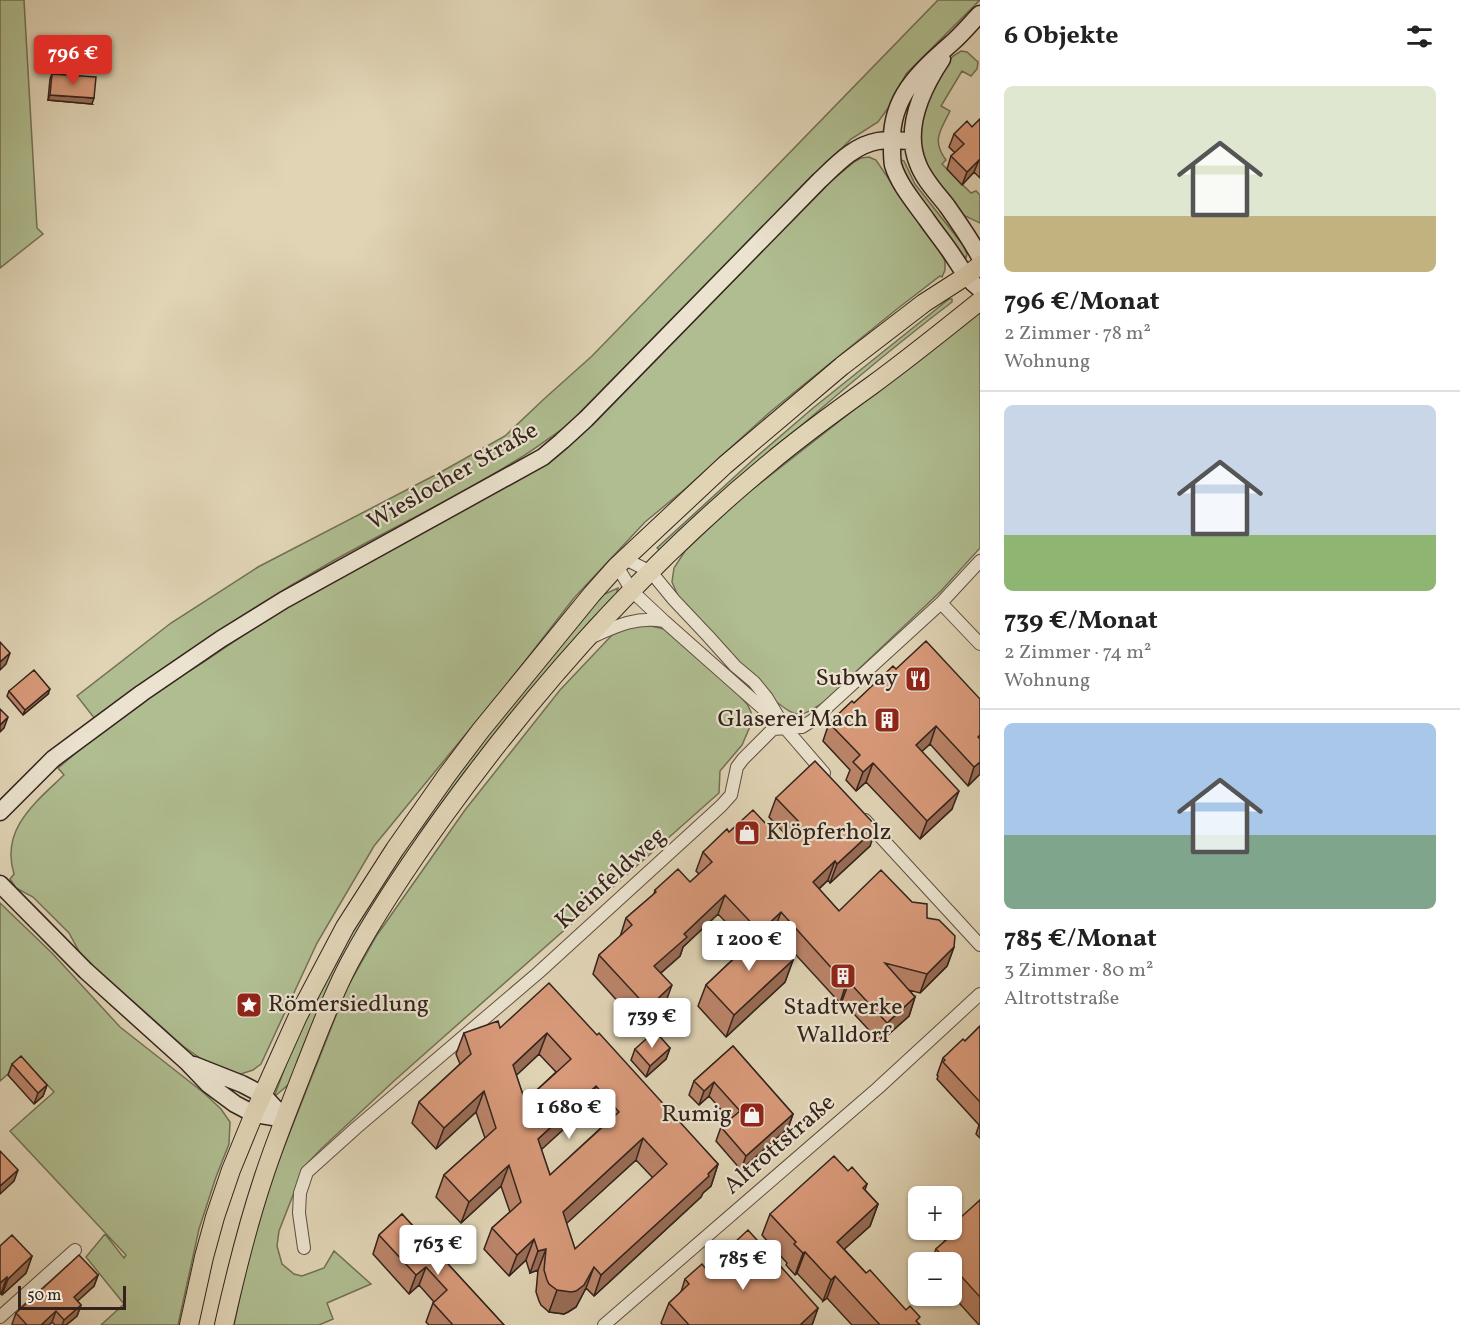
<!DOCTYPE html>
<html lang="de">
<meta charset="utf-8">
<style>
:root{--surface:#fff;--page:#f2f2f2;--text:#222;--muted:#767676;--line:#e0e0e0;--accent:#d93025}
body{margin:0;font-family:Vollkorn,serif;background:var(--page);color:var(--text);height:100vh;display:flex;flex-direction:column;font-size:22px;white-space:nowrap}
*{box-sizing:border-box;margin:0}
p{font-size:20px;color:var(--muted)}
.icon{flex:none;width:33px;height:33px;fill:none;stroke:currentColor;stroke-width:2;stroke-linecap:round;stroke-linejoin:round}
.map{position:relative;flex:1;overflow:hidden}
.side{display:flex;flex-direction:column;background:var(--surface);width:480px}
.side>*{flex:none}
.tools{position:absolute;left:908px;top:1186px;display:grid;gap:12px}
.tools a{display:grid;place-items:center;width:54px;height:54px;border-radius:9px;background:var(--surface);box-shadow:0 2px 4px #0004;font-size:30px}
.scale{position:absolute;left:18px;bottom:15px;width:108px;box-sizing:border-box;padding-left:6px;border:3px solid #34231d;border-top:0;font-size:16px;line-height:21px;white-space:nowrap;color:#34231d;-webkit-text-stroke:4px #ebe3cf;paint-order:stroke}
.price{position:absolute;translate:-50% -51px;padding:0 14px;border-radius:6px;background:#fff;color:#222;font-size:20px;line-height:39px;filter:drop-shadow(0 2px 3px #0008)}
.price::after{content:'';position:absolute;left:50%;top:36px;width:18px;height:14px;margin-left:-9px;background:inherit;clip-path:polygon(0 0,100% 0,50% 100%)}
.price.selected{background:var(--accent);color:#fff}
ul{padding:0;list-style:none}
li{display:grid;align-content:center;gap:12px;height:318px;padding:0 24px}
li+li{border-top:2px solid var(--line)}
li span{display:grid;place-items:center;height:186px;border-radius:9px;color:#555}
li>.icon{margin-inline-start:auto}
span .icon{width:108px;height:108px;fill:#fffc;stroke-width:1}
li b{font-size:26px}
h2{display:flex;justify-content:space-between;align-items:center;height:72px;padding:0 24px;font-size:26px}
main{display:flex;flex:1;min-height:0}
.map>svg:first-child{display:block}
.green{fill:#afbd90;stroke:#727056;stroke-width:1.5}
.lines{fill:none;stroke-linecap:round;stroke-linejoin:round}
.street-casing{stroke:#5f4f43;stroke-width:14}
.secondary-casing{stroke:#34231d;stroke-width:19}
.primary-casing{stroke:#34231d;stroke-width:20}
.street{stroke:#ebe3cf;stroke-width:12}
.secondary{stroke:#ebe3cf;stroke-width:16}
.primary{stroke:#e0d4b5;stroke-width:18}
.wall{fill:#bb8469;stroke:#34231d;stroke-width:1.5;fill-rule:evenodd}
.shaded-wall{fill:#986c55;stroke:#34231d;stroke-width:1.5}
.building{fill:#d99a7a;stroke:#34231d;stroke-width:1.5;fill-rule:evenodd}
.labels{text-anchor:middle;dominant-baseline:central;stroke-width:4.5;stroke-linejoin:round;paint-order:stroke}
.street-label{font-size:24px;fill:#34231d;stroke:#ebe3cf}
.poi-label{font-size:24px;fill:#34231d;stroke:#ebe3cf;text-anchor:end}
</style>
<main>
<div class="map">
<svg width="980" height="1325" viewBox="0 0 980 1325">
<rect width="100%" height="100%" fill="#e0d4b5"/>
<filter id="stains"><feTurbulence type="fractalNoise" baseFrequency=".00333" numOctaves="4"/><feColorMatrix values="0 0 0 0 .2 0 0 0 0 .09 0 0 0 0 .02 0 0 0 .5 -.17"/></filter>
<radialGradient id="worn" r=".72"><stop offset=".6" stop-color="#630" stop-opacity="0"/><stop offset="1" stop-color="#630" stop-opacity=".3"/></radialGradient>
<path class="green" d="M 0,0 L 24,0 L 37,228 L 43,234 L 0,268 Z
M 938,0 L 980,0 L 906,74 L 891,104 L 878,122 L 851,139 L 568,425 C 550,437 534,450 515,461 C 455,498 392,528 331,562 C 249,609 170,661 95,719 L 77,696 L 171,623 L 258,567 L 441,472 L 505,436 L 544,399 L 592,356 Z
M 961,51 L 967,52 L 978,62 L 977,69 L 971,76 L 962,71 L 941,106 L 950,111 C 941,130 931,140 946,160 L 942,164 L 971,193 L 976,191 L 980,195 L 980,223 L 963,215 L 924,166 L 917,124 L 941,70 L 953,56 Z
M 869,157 L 876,160 L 914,216 L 939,249 L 945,261 L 945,270 L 942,277 L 940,276 L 897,309 L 770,412 L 685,489 L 645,522 L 574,598 L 515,674 L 374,846 L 317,943 L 261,1064 L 253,1070 L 241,1074 L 227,1071 L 207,1063 L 183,1046 L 81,955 L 69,933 L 33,897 L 16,888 L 10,879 L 14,874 C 0,829 36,802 64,775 L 58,768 L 115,720 L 148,696 L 202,663 L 276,613 L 527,474 L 812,197 L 854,162 L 861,158 Z
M 901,160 L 904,161 L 915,184 L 963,245 L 967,254 L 966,258 L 958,250 L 909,183 L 900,163 Z
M 949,299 L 952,299 L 952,302 C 851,379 756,465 661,551 L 657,548 L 755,458 L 813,408 Z
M 980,311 L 980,548 L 941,591 L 824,702 C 799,718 799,719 775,701 L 678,596 L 672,582 L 674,568 L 685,551 L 740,499 Z
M 618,588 L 616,596 L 589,622 L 466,770 L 424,827 L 382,892 L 289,1084 L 274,1097 L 290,1054 L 318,993 L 357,920 L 462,766 L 600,596 Z
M 647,625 L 664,629 L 728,683 L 747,704 L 751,712 L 752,722 L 742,745 L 720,771 L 719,793 L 395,1080 L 321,1149 L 304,1167 L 279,1231 L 277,1246 L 282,1264 L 294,1274 L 302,1276 L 324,1268 L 334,1251 L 371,1284 L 327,1303 L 333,1319 L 319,1325 L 234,1325 L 246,1268 L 265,1195 L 347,988 L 377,935 L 465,810 L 560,690 L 612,635 L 626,628 Z
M 0,903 L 53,954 L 120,1027 L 204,1093 L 221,1109 L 230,1122 L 229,1144 L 216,1177 L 199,1229 L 178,1325 L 101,1325 L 124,1304 L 86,1257 L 105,1234 L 124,1258 L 126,1255 L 10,1131 L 54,1092 L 24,1060 L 0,1081 Z"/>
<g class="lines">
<g class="street-casing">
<path id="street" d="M 625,559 L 651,572 L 674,600 L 708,636 L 735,666 L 754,682 L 767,698 L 779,718
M 617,566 L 632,591 L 664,621 L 786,729 L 824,773
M 941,603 L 980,644
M 592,637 C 616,626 637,616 664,621
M 865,820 L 980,945
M 304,1248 L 299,1213 L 300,1193 L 307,1172 L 356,1128 L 538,973 L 721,806 L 731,795 L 737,767 L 743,759 L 773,729 L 802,727 L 813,720 L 941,603 L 980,561
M 0,1317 L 75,1250
M 604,1325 L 878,1088 L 980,994"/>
</g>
<g class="secondary-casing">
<path id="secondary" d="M 980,14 C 971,23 963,33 954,41 C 920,71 889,97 892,147 C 892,153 892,160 893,165 C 899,185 915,203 927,220 C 934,230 942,240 949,250 C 959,264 966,279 980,289
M 942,59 C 922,89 903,128 918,164 C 924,180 937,193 947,206 C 959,223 970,239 980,257
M 0,812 L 53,759 L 142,693 L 221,639 L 284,600 L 543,457 L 562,441 L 586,419 L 819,181 C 836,165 854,145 878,141 C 889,139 901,141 912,141
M 0,884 L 86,971 L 187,1062 L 208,1084 L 235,1104 L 254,1114 L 285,1119
M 194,1065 L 242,1084 L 263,1095 L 285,1119"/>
</g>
<g class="primary-casing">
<path id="primary" d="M 189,1325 L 204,1257 L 215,1217 L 231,1170 L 254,1114 L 298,1016 L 345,927 L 395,849 L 447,775 L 481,730 L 592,594 L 617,566 L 725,465 L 842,366 L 924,303 L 966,276 L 980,265
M 224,1325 C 235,1276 247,1227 263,1179 C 275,1142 290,1105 304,1069 C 319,1032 332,995 351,960 C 378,910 410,863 443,817 C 536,688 644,567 767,465 C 800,437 836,411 871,386 C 908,359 944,330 980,301"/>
</g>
<use href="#street" class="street"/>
<use href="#secondary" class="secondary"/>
<use href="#primary" class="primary"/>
</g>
<path class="wall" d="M 52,74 L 92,104 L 48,100 L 50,79 Z
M 980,119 L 980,178 L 974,172 L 962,185 L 947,169 L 951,156 L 955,153 L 949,147 L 954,134 L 972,127 Z
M 896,669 L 980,699 L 980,774 L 968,786 L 930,744 L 922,751 L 952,809 L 920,839 L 866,782 L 856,791 L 846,780 L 850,770 L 823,741 L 829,723 Z
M 9,691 L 48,694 L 23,715 L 7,696 Z
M 776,798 L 870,846 L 830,883 L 828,880 L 819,889 L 839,911 L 927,918 L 954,947 L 947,966 L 920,993 L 909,990 L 915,997 L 909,1016 L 880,1042 L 842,1001 L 840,1003 L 774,931 L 769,935 L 793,960 L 785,982 L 726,1037 L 698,1006 L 706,985 L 748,945 L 718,914 L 683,947 L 680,956 L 661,973 L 665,1004 L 641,1027 L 593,974 L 599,955 L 620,937 L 626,918 L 654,894 L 655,890 L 690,882 L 699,874 L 696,871 L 703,852 L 729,832 L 781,840 L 786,835 L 769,817 Z
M 980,1026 L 980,1138 L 976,1134 L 979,1125 L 937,1079 L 938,1076 L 937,1075 L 943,1058 L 965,1041 Z
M 500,1028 L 597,1035 L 718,1164 L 711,1186 L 703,1193 L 701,1197 L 594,1296 L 586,1288 L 576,1307 L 568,1312 L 564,1314 L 549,1312 L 541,1305 L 539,1301 L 536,1292 L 538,1270 L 530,1273 L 526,1260 L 509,1276 L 484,1249 L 492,1228 L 510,1212 L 501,1186 L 461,1223 L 436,1197 L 444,1175 L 485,1138 L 476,1112 L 436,1149 L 412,1123 L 419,1102 L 460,1064 L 456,1054 L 464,1033 ZM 539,1054 L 556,1072 L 525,1101 L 516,1075 ZM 588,1107 L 604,1125 L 550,1175 L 541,1149 ZM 636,1160 L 653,1178 L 575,1249 L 566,1223 Z
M 733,1046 L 793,1114 L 788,1128 L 741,1170 L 716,1141 L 721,1127 L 730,1120 L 709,1096 L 699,1105 L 689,1095 L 694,1081 Z
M 670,1048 L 666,1059 L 646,1077 L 631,1060 L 635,1049 Z
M 12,1064 L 47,1085 L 43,1096 L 34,1104 L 8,1075 Z
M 867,1184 L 865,1190 L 878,1204 L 870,1226 L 844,1249 L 866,1273 L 920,1325 L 852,1325 L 827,1298 L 823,1301 L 797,1273 L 795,1275 L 786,1265 L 787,1263 L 762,1235 L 770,1214 Z
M 980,1200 L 980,1325 L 979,1325 L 951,1294 L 951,1263 L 931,1263 L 936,1249 L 944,1242 L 948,1230 L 951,1230 Z
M 402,1214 L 504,1325 L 429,1325 L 426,1322 L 433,1303 L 434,1302 L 419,1285 L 409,1294 L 373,1254 L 379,1235 Z
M 0,1246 L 32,1256 L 26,1273 L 2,1295 L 1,1294 Z
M 706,1269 L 818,1308 L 812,1325 L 663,1325 L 661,1323 L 669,1303 L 681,1292 L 685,1279 Z
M 98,1275 L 94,1286 L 77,1301 L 81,1305 L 77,1316 L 66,1325 L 55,1325 L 52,1322 L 49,1325 L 13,1325 L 12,1324 L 16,1313 Z"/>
<path class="shaded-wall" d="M 50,95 L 94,98 L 92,104 L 48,100 Z
M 979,160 L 974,172 L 962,185 L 967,172 Z
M 10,653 L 6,664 L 0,670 L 0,662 Z
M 50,689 L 48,694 L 23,715 L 25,710 Z
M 8,717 L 4,728 L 0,732 L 0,725 Z
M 936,726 L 930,744 L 909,763 L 916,745 Z
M 980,762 L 980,774 L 968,786 L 974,767 Z
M 873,763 L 866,782 L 856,791 L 863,772 Z
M 959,791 L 952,809 L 920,839 L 927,821 Z
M 877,827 L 870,846 L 830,883 L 837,864 Z
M 835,861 L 828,880 L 806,901 L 813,882 Z
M 725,895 L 718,914 L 683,947 L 680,956 L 647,985 L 654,966 L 684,934 Z
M 781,912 L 774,931 L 753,951 L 760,932 Z
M 954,947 L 947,966 L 920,993 L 927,974 Z
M 793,960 L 785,982 L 726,1037 L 734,1015 Z
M 849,982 L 842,1001 L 840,1003 L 846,984 Z
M 672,985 L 665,1004 L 641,1027 L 648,1008 Z
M 915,997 L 909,1016 L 880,1042 L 887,1023 Z
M 547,1033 L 539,1054 L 505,1086 L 513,1065 Z
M 670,1048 L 666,1059 L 646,1077 L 650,1066 Z
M 714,1082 L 709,1096 L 699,1105 L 704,1091 Z
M 47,1085 L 43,1096 L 34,1104 L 38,1093 Z
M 596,1086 L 588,1107 L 530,1160 L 538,1139 Z
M 484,1091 L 476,1112 L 436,1149 L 444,1128 Z
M 793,1114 L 788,1128 L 741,1170 L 746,1156 Z
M 643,1138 L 636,1160 L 555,1234 L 563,1212 Z
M 718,1164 L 711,1186 L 703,1193 L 701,1197 L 594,1296 L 601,1275 Z
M 509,1165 L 501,1186 L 461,1223 L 469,1202 Z
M 18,1170 L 14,1181 L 0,1194 L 0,1186 Z
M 878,1204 L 870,1226 L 829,1263 L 837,1242 Z
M 534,1239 L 526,1260 L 509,1276 L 517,1255 Z
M 546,1249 L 538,1270 L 530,1273 L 538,1251 Z
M 805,1252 L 797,1273 L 795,1275 L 803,1253 Z
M 32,1256 L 26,1273 L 2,1295 L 8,1279 Z
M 426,1267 L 419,1285 L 409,1294 L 416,1275 Z
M 594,1267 L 586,1288 L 576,1307 L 568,1312 L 564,1314 L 549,1312 L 557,1290 Z
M 98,1275 L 94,1286 L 70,1308 L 74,1297 Z
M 835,1276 L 827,1298 L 823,1301 L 831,1280 Z
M 7,1277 L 1,1294 L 0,1294 L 0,1283 Z
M 81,1305 L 77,1316 L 66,1325 L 62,1325 L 64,1320 Z
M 818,1308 L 812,1325 L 800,1325 Z
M 56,1311 L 52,1322 L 49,1325 L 41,1325 Z"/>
<path class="building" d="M 52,74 L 96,77 L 94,98 L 50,95 Z
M 980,119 L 980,161 L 979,160 L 967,172 L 951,156 L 964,144 L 954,134 L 967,121 L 972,127 Z
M 926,641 L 980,699 L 980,735 L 978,737 L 980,739 L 980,762 L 974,767 L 936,726 L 916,745 L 959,791 L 927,821 L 873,763 L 863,772 L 853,762 L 860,755 L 829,723 L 852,701 L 854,703 L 893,666 L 896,669 Z
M 0,642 L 10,653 L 0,662 Z
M 34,670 L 50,689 L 25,710 L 9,691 Z
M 0,709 L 8,717 L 0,725 Z
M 815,761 L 877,827 L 837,864 L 835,861 L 813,882 L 839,911 L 881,870 L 912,902 L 927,904 L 927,918 L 939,920 L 955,936 L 954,947 L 927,974 L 885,963 L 915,997 L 887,1023 L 849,982 L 846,984 L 781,912 L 760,932 L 725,895 L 684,934 L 687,937 L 654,966 L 672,985 L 648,1008 L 599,955 L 632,925 L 626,918 L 656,892 L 655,890 L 678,869 L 690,882 L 712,862 L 703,852 L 727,829 L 729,832 L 753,810 L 781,840 L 799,822 L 776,798 Z
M 764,930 L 793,960 L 734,1015 L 706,985 Z
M 549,983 L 597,1035 L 599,1033 L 718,1164 L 708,1174 L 709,1176 L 601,1275 L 594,1267 L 584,1285 L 576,1291 L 571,1292 L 557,1290 L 549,1284 L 547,1280 L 544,1270 L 546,1249 L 538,1251 L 534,1239 L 517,1255 L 492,1228 L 521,1202 L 509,1165 L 469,1202 L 444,1175 L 496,1128 L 484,1091 L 444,1128 L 419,1102 L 471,1054 L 464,1033 L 498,1021 L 500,1028 ZM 547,1033 L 571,1059 L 525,1101 L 513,1065 ZM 596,1086 L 619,1112 L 550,1175 L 538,1139 ZM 643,1138 L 667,1164 L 575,1249 L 563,1212 Z
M 980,1026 L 980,1102 L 943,1062 L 945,1060 L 943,1058 L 963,1039 L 965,1041 Z
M 655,1031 L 670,1048 L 650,1066 L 635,1049 Z
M 733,1046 L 793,1114 L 746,1156 L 721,1127 L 740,1111 L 714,1082 L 704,1091 L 694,1081 Z
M 21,1056 L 47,1085 L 38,1093 L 12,1064 Z
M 0,1151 L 18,1170 L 0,1186 Z
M 834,1156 L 848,1171 L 852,1167 L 867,1184 L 863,1188 L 878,1204 L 837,1242 L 866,1273 L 870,1270 L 906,1310 L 910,1306 L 920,1317 L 916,1321 L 920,1325 L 880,1325 L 835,1276 L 831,1280 L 805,1252 L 803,1253 L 794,1244 L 796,1242 L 770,1214 Z
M 980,1200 L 980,1297 L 951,1265 L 951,1263 L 949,1263 L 936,1249 L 954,1233 L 951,1230 L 951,1226 Z
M 402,1214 L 504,1325 L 453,1325 L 433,1303 L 447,1290 L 426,1267 L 416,1275 L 379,1235 Z
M 748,1230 L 818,1308 L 800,1325 L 689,1325 L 669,1303 L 689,1284 L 685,1279 L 702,1264 L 706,1269 Z
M 12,1235 L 32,1256 L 8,1279 L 7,1277 L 0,1283 L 0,1246 Z
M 79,1255 L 98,1275 L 74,1297 L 81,1305 L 64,1320 L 56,1311 L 41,1325 L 27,1325 L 16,1313 Z"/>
<defs>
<g id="restaurant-square" transform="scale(1.35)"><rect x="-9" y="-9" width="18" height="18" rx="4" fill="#8f2418" stroke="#ebe3cf"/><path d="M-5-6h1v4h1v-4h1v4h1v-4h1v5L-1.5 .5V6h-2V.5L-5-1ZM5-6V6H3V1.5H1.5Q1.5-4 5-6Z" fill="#fff"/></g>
<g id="building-square" transform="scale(1.35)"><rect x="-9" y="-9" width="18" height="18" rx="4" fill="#8f2418" stroke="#ebe3cf"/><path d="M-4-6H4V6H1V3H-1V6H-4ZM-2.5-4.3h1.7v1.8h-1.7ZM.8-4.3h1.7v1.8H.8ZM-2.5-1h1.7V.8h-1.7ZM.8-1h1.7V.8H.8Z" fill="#fff"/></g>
<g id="shop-square" transform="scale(1.35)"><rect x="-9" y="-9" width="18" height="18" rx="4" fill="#8f2418" stroke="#ebe3cf"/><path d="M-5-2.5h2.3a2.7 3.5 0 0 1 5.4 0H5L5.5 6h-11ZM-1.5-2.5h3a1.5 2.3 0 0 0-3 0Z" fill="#fff"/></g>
<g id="sight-square" transform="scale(1.35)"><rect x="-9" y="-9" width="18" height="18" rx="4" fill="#8f2418" stroke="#ebe3cf"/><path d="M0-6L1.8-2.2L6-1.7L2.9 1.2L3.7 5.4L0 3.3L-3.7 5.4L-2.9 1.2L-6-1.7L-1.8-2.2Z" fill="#fff"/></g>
</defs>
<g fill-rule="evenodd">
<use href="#restaurant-square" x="918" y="679"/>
<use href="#building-square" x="887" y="720"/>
<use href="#shop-square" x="747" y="833"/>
<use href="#building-square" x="843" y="976"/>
<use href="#sight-square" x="249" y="1005"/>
<use href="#shop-square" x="752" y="1115"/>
</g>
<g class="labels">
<g class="street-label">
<text transform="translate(453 477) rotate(-30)">Wieslocher Straße</text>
<text transform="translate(611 879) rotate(-42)">Kleinfeldweg</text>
<text transform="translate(780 1145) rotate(-41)">Altrottstraße</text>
</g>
<g class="poi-label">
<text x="898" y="679">Subway</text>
<text x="868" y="720">Glaserei Mach</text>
<text x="766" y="833" text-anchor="start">Klöpferholz</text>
<text x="268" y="1005" text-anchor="start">Römersiedlung</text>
<text x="843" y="1008" text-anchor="middle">Stadtwerke<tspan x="843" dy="28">Walldorf</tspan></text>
<text x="732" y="1115">Rumig</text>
</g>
</g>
<rect width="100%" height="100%" filter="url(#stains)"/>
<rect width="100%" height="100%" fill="url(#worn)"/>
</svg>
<div class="tools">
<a>+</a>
<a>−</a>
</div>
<div class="scale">50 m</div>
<b class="price selected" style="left:73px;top:86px">796 €</b>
<b class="price" style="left:749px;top:972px">1 200 €</b>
<b class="price" style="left:652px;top:1049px">739 €</b>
<b class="price" style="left:569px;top:1140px">1 680 €</b>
<b class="price" style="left:438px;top:1276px">763 €</b>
<b class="price" style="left:743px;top:1291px">785 €</b>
</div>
<section class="side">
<h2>6 Objekte<svg class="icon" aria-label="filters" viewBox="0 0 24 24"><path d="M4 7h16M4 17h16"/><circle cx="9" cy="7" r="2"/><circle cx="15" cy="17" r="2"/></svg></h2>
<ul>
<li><span style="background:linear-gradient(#dfe7d0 70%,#c2b280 0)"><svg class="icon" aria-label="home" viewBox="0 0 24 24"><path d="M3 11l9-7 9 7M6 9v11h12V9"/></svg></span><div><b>796 €/Monat</b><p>2 Zimmer · 78 m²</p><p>Wohnung</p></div></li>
<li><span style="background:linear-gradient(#c9d6e8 70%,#8fb573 0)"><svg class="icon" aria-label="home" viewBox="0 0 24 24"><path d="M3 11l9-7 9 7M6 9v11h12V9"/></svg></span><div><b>739 €/Monat</b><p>2 Zimmer · 74 m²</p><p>Wohnung</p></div></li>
<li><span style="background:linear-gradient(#a9c7e8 60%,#7fa58c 0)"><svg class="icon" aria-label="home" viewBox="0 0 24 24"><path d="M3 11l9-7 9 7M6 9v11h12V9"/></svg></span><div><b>785 €/Monat</b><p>3 Zimmer · 80 m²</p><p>Altrottstraße</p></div></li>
</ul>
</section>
</main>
